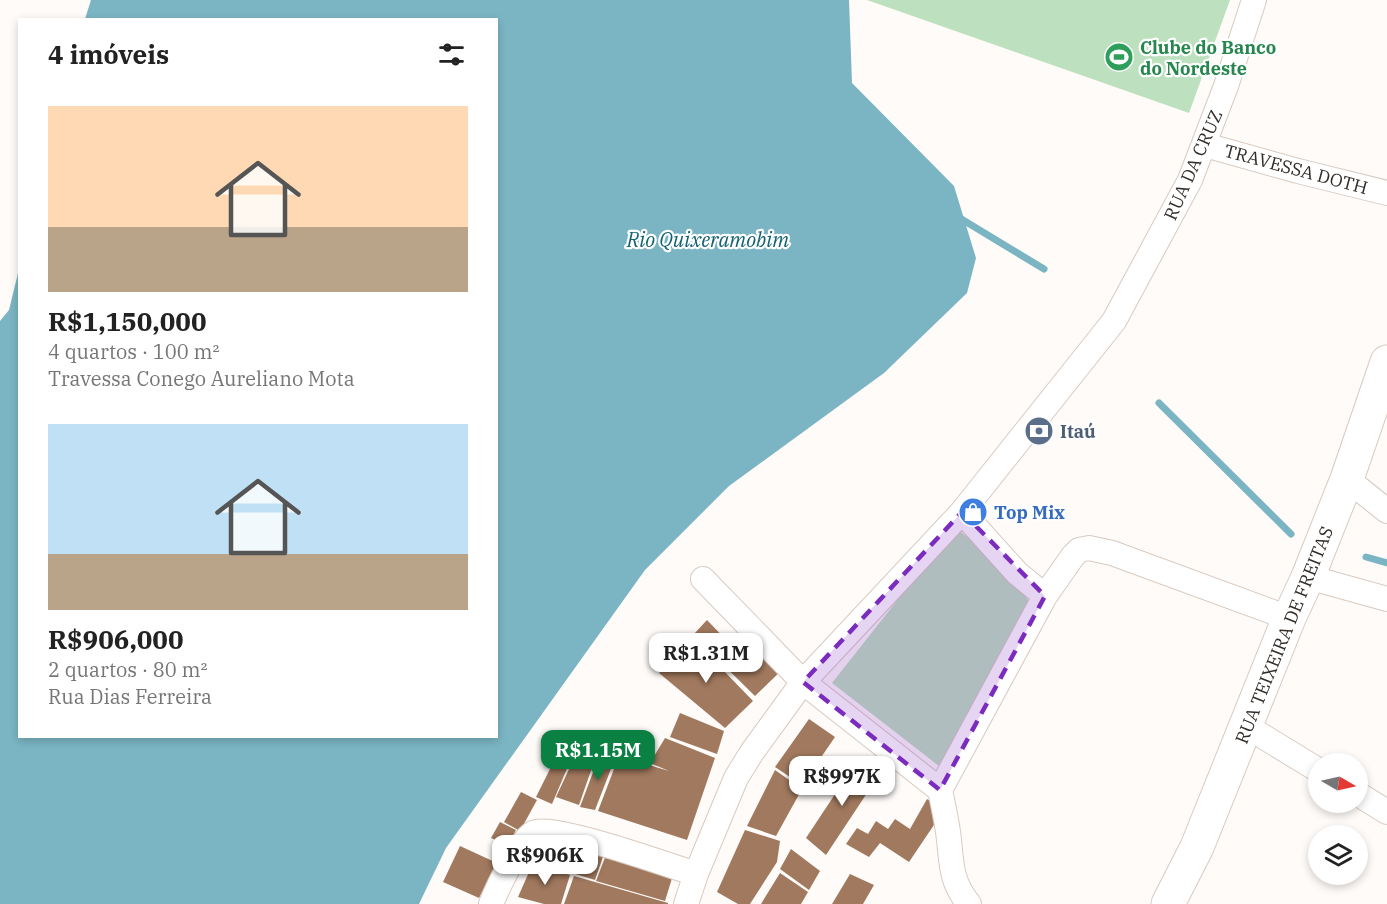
<!DOCTYPE html>
<html lang="pt">
<meta charset="utf-8">
<style>
:root{--surface:#fff;--page:#f6f6f6;--text:#222;--muted:#767676;--accent:#0b8043}
body{margin:0;font-family:"IBM Plex Serif",serif;background:var(--page);color:var(--text);height:100vh;display:flex;flex-direction:column;font-size:22px;white-space:nowrap}
*{box-sizing:border-box;margin:0}
p{font-size:20px;color:var(--muted)}
.icon{flex:none;width:33px;height:33px;fill:none;stroke:currentColor;stroke-width:2;stroke-linecap:round;stroke-linejoin:round}
.map{position:relative;flex:1;overflow:hidden}
.panel{position:absolute;left:18px;top:18px;width:480px;height:720px;display:flex;flex-direction:column;background:var(--surface);border-radius:0px;box-shadow:0 3px 9px #0003}
.panel>*{flex:none}
.needle{width:39px;rotate:99deg}
.controls{position:absolute;left:1308px;top:753px;display:grid;gap:12px}
.controls a{display:grid;place-items:center;width:60px;height:60px;border-radius:50%;background:var(--surface);box-shadow:0 3px 9px #0003;font-size:30px}
.price{position:absolute;translate:-50% -51px;padding:0 14px;border-radius:12px;background:#fff;color:#222;font-size:20px;line-height:39px;filter:drop-shadow(0 2px 3px #0008)}
.price::after{content:'';position:absolute;left:50%;top:36px;width:18px;height:14px;margin-left:-9px;background:inherit;clip-path:polygon(0 0,100% 0,50% 100%)}
.price.on{background:var(--accent);color:#fff}
ul{padding:0;list-style:none}
li{display:grid;align-content:center;gap:12px;height:318px;padding:0 30px}
li span{display:grid;place-items:center;height:186px;border-radius:0px;color:#555}
li>.icon{margin-inline-start:auto}
span .icon{width:108px;height:108px;fill:#fffc;stroke-width:1}
li b{font-size:26px}
h2{display:flex;justify-content:space-between;align-items:center;height:72px;padding:0 30px;font-size:26px}
.map>svg:first-child{display:block}
.green{fill:#bde1be}
.water{fill:#7bb5c3}
.lines{fill:none;stroke-linecap:round;stroke-linejoin:round}
.stream{stroke:#7bb5c3;stroke-width:7}
.building{fill:#a1795e}
.street-casing{stroke:#d8cac0;stroke-width:26}
.secondary-casing{stroke:#d8cac0;stroke-width:35}
.street{stroke:#fff;stroke-width:24}
.secondary{stroke:#fff;stroke-width:33}
.marked{fill:#7b2cbf;fill-opacity:0.2;stroke:#7b2cbf;stroke-width:4.5;stroke-dasharray:12 8;stroke-linejoin:round}
.labels{text-anchor:middle;dominant-baseline:central;stroke-width:4.5;stroke-linejoin:round;paint-order:stroke}
.leisure-label{font-size:18px;font-weight:bold;fill:#27864d;stroke:#fff;text-anchor:start}
.street-label{font-size:18px;fill:#322d29;stroke:#fff}
.service-label{font-size:18px;font-weight:bold;fill:#4e5e75;stroke:#fff;text-anchor:start}
.shop-label{font-size:18px;font-weight:bold;fill:#366cbe;stroke:#fff;text-anchor:start}
.water-label{font-size:20px;font-style:italic;fill:#126271;stroke:#fff}
</style>
<div class="map">
<svg width="1387" height="904" viewBox="0 0 1387 904">
<rect width="100%" height="100%" fill="#fefbf9"/>
<path class="green" d="M 867,0 L 1230,0 L 1189,113 Z
M 955,527 L 1016,578 L 1029,602 L 1022,638 L 939,766 L 832,683 Z"/>
<path class="water" d="M 91,0 L 849,0 L 852,83 L 954,186 L 976,258 L 967,293 L 884,373 L 729,486 L 645,570 L 446,848 L 419,904 L 0,904 L 0,321 L 9,310 L 19,269 L 20,736 L 496,736 L 496,20 L 85,19 Z"/>
<g class="lines">
<path class="stream" d="M 958,217 L 1044,269
M 1159,403 L 1291,534
M 1366,557 L 1387,563"/>
</g>
<path class="building" d="M 707,620 L 732,646 L 750,630 L 785,667 L 755,696 L 693,635 Z
M 693,639 L 753,701 L 725,728 L 659,673 Z
M 680,713 L 724,731 L 717,754 L 670,737 Z
M 809,719 L 835,737 L 802,785 L 775,767 Z
M 665,738 L 715,758 L 687,840 L 598,811 L 619,756 L 669,771 L 650,763 Z
M 601,751 L 616,756 L 595,810 L 580,807 Z
M 577,752 L 596,756 L 579,805 L 556,797 Z
M 555,759 L 569,764 L 552,804 L 536,797 Z
M 857,761 L 879,775 L 826,855 L 806,838 Z
M 775,770 L 802,789 L 776,836 L 747,826 Z
M 521,792 L 537,800 L 520,831 L 504,822 Z
M 927,799 L 944,810 L 909,862 L 880,843 L 869,857 L 846,844 L 857,828 L 868,834 L 876,821 L 888,829 L 895,819 L 910,829 Z
M 500,822 L 516,830 L 508,845 L 491,838 Z
M 745,830 L 780,841 L 777,862 L 750,904 L 738,904 L 717,892 Z
M 543,838 L 604,854 L 595,880 L 533,861 Z
M 460,846 L 497,863 L 479,898 L 443,882 Z
M 791,849 L 820,871 L 809,890 L 780,869 Z
M 606,855 L 673,875 L 665,901 L 596,881 Z
M 533,863 L 570,875 L 561,904 L 544,904 L 518,897 Z
M 780,873 L 808,892 L 801,904 L 761,904 Z
M 850,874 L 874,885 L 863,904 L 832,904 Z
M 574,876 L 668,903 L 668,904 L 564,904 Z"/>
<g class="lines">
<g class="street-casing">
<path id="street" d="M 1205,145 L 1298,171 L 1387,193
M 1347,479 L 1387,511
M 962,512 L 1017,573 L 1045,596
M 1308,577 L 1387,599
M 703,579 L 803,682 L 940,790 C 943,804 946,818 948,832 C 952,860 949,880 969,904
M 1246,726 L 1318,770
M 940,790 L 1045,596 L 1073,556 L 1079,550 L 1089,548 L 1112,553 L 1289,618
M 1358,794 L 1387,812
M 491,904 C 497,889 520,840 533,833 C 552,823 670,866 696,874
M 686,904 L 696,874 L 736,778 L 752,752 L 803,682 L 962,512 L 1114,321 L 1190,180 L 1226,86 L 1254,0"/>
</g>
<g class="secondary-casing">
<path id="secondary" d="M 1168,904 L 1197,847 L 1289,618 L 1308,577 L 1347,479 L 1387,362"/>
</g>
<use href="#street" class="street"/>
<use href="#secondary" class="secondary"/>
</g>
<path class="marked" d="M 962,512 L 1045,596 L 940,790 L 803,682 Z"/>
<defs>
<g id="stadium-disc" transform="scale(1.5)"><circle r="9.5" fill="#2e9e5b" stroke="#fff"/><path d="M0-5a6.5 5 0 1 0 0 10a6.5 5 0 1 0 0-10ZM-3.5-1.8h7v3.6h-7Z" fill="#fff"/></g>
<g id="bank-disc" transform="scale(1.5)"><circle r="9.5" fill="#5c6f8a" stroke="#fff"/><path d="M-6-4H6V4H-6ZM0-2.3a2.3 2.3 0 1 0 0 4.6a2.3 2.3 0 1 0 0-4.6Z" fill="#fff"/></g>
<g id="shop-disc" transform="scale(1.5)"><circle r="9.5" fill="#3f7fe0" stroke="#fff"/><path d="M-5-2.5h2.3a2.7 3.5 0 0 1 5.4 0H5L5.5 6h-11ZM-1.5-2.5h3a1.5 2.3 0 0 0-3 0Z" fill="#fff"/></g>
</defs>
<g fill-rule="evenodd">
<use href="#stadium-disc" x="1119" y="57"/>
<use href="#bank-disc" x="1039" y="431"/>
<use href="#shop-disc" x="973" y="512"/>
</g>
<g class="labels">
<g class="leisure-label">
<text x="1140" y="47">Clube do Banco<tspan x="1140" dy="21">do Nordeste</tspan></text>
</g>
<g class="street-label">
<text transform="translate(1193 165) rotate(-66)">RUA DA CRUZ</text>
<text transform="translate(1296 169) rotate(15)">TRAVESSA DOTH</text>
<text transform="translate(1284 635) rotate(-68)">RUA TEIXEIRA DE FREITAS</text>
</g>
<g class="service-label">
<text x="1060" y="431">Itaú</text>
</g>
<g class="shop-label">
<text x="994" y="512">Top Mix</text>
</g>
<g class="water-label">
<text x="708" y="239">Rio Quixeramobim</text>
</g>
</g>
</svg>
<div class="controls">
<a><svg class="needle" viewBox="-14 -14 28 28"><path d="M0-13l5 13h-10z" fill="#e53935"/><path d="M0 13l5-13h-10z" fill="#767676"/></svg></a>
<a><svg class="icon" aria-label="layers" viewBox="0 0 24 24"><path d="M12 4l9 5-9 5-9-5zM3 14l9 5 9-5"/></svg></a>
</div>
<b class="price" style="left:706px;top:684px">R$1.31M</b>
<b class="price on" style="left:598px;top:781px">R$1.15M</b>
<b class="price" style="left:842px;top:807px">R$997K</b>
<b class="price" style="left:545px;top:886px">R$906K</b>
<section class="panel">
<h2>4 imóveis<svg class="icon" aria-label="filters" viewBox="0 0 24 24"><path d="M4 7h16M4 17h16"/><circle cx="9" cy="7" r="2"/><circle cx="15" cy="17" r="2"/></svg></h2>
<ul>
<li><span style="background:linear-gradient(#ffd9b3 65%,#b9a48a 0)"><svg class="icon" aria-label="home" viewBox="0 0 24 24"><path d="M3 11l9-7 9 7M6 9v11h12V9"/></svg></span><div><b>R$1,150,000</b><p>4 quartos · 100 m²</p><p>Travessa Conego Aureliano Mota</p></div></li>
<li><span style="background:linear-gradient(#bfe0f5 70%,#b9a48a 0)"><svg class="icon" aria-label="home" viewBox="0 0 24 24"><path d="M3 11l9-7 9 7M6 9v11h12V9"/></svg></span><div><b>R$906,000</b><p>2 quartos · 80 m²</p><p>Rua Dias Ferreira</p></div></li>
</ul>
</section>
</div>
